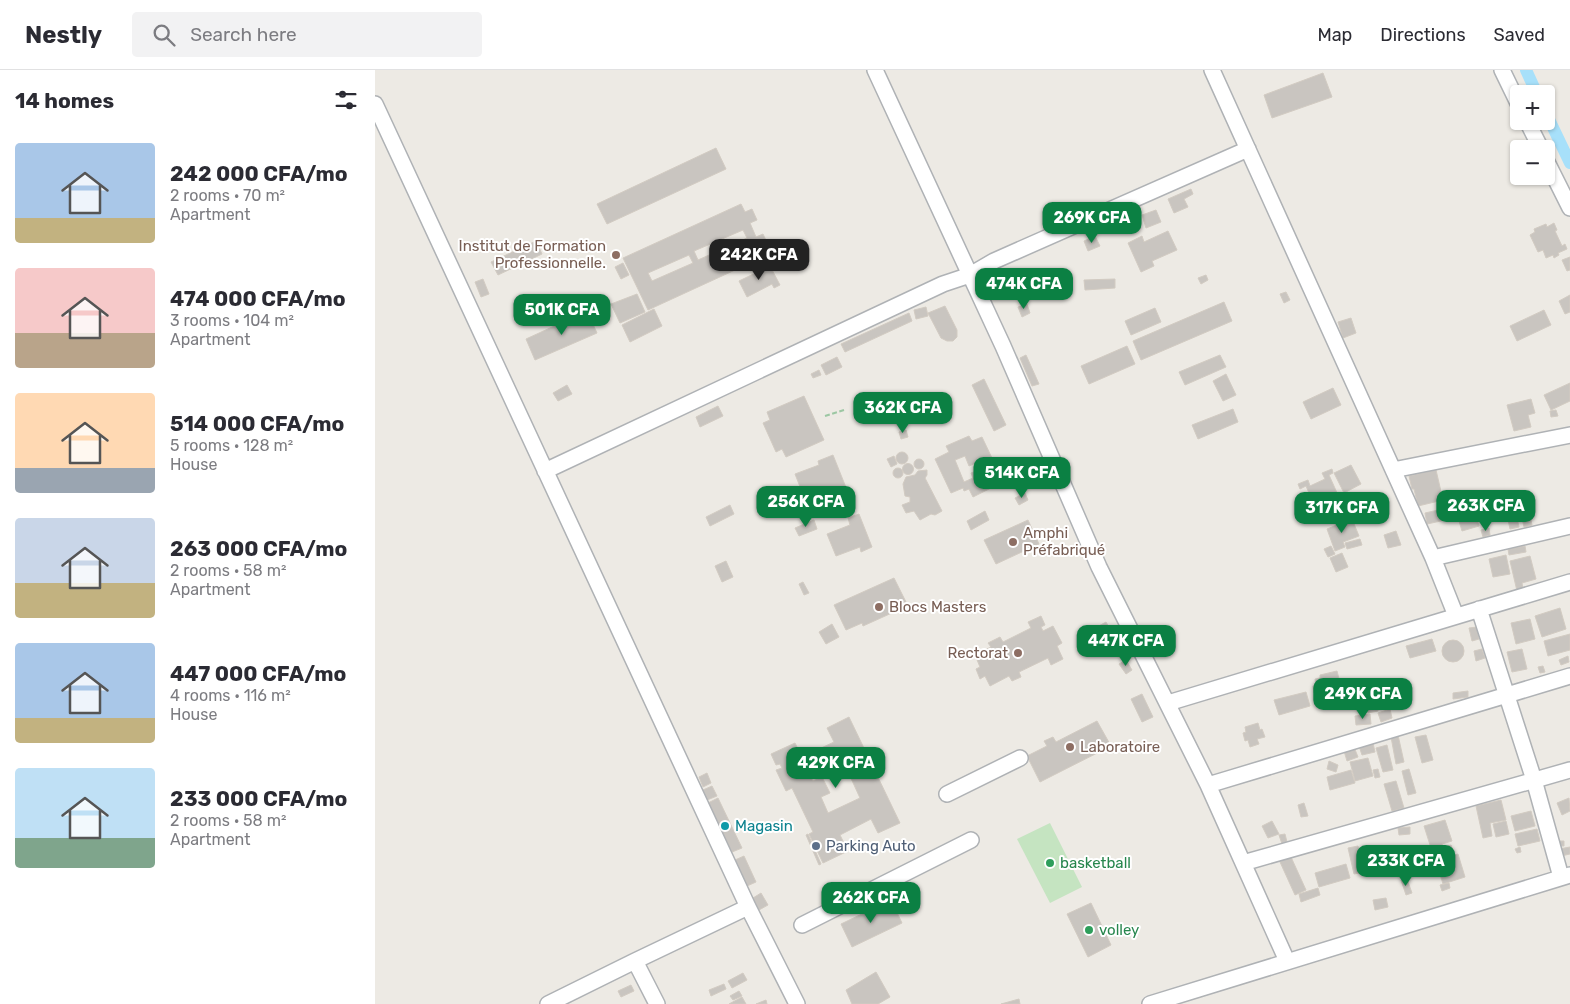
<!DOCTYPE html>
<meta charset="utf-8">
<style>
:root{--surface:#fff;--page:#f2f2f3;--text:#2b2b33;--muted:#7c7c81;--line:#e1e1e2;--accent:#0b8043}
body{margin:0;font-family:Rubik,sans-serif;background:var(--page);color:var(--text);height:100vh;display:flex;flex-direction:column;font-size:19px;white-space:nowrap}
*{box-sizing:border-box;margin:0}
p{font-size:16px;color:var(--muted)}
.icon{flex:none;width:28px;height:28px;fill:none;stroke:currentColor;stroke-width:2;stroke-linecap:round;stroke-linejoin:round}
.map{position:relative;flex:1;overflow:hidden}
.side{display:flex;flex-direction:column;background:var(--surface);width:375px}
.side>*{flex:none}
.buttons{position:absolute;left:1135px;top:15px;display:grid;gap:10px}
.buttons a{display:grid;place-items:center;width:45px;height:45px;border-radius:5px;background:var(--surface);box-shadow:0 1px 4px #0004;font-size:25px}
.price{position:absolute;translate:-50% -42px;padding:0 11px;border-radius:10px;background:var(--accent);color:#fff;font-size:16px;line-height:32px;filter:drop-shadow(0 1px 2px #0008)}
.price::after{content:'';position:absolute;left:50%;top:30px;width:15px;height:11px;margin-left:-8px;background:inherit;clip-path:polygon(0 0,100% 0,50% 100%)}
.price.on{background:#222;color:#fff}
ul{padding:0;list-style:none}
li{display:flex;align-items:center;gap:15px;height:125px;padding:0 15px}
li span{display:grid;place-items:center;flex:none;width:140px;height:100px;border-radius:5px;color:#555}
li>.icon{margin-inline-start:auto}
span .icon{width:60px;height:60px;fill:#fffc;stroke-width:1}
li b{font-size:21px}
h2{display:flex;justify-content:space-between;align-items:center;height:60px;padding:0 15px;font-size:21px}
header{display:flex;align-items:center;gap:30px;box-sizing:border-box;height:70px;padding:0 25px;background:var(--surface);border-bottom:1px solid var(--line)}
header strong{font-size:24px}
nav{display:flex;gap:28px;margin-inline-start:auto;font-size:18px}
.search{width:350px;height:45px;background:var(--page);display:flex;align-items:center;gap:12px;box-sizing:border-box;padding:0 18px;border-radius:5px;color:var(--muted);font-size:19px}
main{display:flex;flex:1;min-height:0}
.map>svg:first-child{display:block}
.green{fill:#c5e4c1}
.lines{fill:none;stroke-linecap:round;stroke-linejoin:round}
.canal{stroke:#a7e0fa;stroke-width:12}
.building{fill:#c9c5c0;stroke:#d2cbc2;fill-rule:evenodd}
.minor-casing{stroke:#afb2b5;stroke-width:18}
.path{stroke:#9cc7a3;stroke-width:2;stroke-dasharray:5 2.5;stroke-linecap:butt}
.minor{stroke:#fff;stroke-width:15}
.education-dot{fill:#8d6e63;stroke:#fff;stroke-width:2}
.culture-dot{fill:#0f9aa8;stroke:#fff;stroke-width:2}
.service-dot{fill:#5c6f8a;stroke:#fff;stroke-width:2}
.leisure-dot{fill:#2e9e5b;stroke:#fff;stroke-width:2}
.labels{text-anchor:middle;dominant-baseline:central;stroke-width:4;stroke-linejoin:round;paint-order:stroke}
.education-label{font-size:15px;fill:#785e54;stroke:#fff;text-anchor:start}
.culture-label{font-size:15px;fill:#0d838f;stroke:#fff;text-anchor:start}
.service-label{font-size:15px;fill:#4e5e75;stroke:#fff;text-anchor:start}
.leisure-label{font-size:15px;fill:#27864d;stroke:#fff;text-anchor:start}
</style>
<header>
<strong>Nestly</strong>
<div class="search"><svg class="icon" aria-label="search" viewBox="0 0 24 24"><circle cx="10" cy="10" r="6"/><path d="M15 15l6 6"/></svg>Search here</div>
<nav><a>Map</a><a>Directions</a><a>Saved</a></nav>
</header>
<main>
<section class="side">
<h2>14 homes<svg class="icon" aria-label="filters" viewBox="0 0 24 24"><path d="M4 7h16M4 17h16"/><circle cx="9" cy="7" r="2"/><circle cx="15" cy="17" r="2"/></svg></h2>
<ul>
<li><span style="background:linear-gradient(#a9c7e8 75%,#c2b280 0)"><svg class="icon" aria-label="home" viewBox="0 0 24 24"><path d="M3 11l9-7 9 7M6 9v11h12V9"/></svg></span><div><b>242 000 CFA/mo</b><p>2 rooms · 70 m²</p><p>Apartment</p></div></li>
<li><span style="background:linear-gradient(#f6c9c9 65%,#b9a48a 0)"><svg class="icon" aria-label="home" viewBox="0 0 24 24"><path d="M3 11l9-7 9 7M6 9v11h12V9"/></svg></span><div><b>474 000 CFA/mo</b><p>3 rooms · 104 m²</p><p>Apartment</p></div></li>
<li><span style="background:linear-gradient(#ffd9b3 75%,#9aa5b1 0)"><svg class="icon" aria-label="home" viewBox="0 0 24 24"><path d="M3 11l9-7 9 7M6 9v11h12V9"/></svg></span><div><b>514 000 CFA/mo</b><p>5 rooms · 128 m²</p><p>House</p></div></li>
<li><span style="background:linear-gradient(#c9d6e8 65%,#c2b280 0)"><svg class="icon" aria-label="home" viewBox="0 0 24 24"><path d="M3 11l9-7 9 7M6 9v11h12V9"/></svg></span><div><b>263 000 CFA/mo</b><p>2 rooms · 58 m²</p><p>Apartment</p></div></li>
<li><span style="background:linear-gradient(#a9c7e8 75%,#c2b280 0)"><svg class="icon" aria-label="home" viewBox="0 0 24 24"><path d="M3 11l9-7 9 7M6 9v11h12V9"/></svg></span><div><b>447 000 CFA/mo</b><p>4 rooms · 116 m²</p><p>House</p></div></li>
<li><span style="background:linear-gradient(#bfe0f5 70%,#7fa58c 0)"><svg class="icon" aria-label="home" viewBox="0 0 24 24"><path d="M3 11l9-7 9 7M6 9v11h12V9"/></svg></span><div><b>233 000 CFA/mo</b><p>2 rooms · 58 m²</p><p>Apartment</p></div></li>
</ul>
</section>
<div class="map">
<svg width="1195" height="934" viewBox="0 0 1195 934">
<rect width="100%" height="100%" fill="#edeae4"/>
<path class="green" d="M 675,753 L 707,817 L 675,833 L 642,769 Z"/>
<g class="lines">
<path class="canal" d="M 1151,0 L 1162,24
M 1171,43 L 1195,93"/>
</g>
<path class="building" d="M 948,3 L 957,27 L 897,48 L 889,25 Z
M 341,78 L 351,99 L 232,154 L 222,134 Z
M 816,119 L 818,124 L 809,129 L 813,137 L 799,143 L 793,129 Z
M 366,134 L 370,142 L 377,139 L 382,150 L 375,153 L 381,167 L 388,164 L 397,183 L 273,240 L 248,188 ZM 368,160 L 372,168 L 323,190 L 319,181 ZM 314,185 L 318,193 L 277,211 L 273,203 Z
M 781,140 L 786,152 L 771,158 L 767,145 Z
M 755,146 L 758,153 L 744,159 L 741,152 Z
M 1179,153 L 1182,160 L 1180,161 L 1187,176 L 1190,174 L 1192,179 L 1183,183 L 1184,185 L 1179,188 L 1178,185 L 1171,188 L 1168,180 L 1163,182 L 1155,165 L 1160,162 L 1159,159 L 1171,154 L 1172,157 Z
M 793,161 L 802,180 L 777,191 L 779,196 L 766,202 L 753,173 L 767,166 L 769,172 Z
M 720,166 L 725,176 L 713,181 L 709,171 Z
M 161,171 L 167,184 L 123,205 L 116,192 Z
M 1195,187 L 1195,200 L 1192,201 L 1187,190 Z
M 248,193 L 254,205 L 246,209 L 240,197 Z
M 395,196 L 405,215 L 399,218 L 397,214 L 372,227 L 364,211 Z
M 629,201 L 636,215 L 625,220 L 619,206 Z
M 831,205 L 833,210 L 826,214 L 823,208 Z
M 108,209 L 114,224 L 106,227 L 100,212 Z
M 740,209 L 740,218 L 710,220 L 709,210 Z
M 911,222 L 915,230 L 909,233 L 905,224 Z
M 262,224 L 270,242 L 245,253 L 236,234 Z
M 1195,225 L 1195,242 L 1190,244 L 1184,231 Z
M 849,232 L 857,251 L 766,290 L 758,271 Z
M 652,234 L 655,243 L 647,247 L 643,237 Z
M 570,236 L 582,260 L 582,267 L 578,271 L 572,271 L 566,268 L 553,243 Z
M 551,237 L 553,246 L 541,249 L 539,240 Z
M 780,238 L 786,252 L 756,265 L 750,251 Z
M 279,239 L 287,256 L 255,272 L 247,255 Z
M 1169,240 L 1176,255 L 1142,271 L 1135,256 Z
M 212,241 L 222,263 L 160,290 L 151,269 Z
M 534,243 L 537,251 L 470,282 L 466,274 Z
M 976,248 L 981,263 L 968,268 L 963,252 Z
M 752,276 L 760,294 L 714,314 L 706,296 Z
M 651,285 L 664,314 L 657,316 L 645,288 Z
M 845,285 L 851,297 L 810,315 L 804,302 Z
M 462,287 L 467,297 L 451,305 L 446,295 Z
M 444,300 L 446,305 L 438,308 L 436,304 Z
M 851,304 L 861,325 L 848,331 L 838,311 Z
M 609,309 L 631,355 L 619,361 L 597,315 Z
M 1195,313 L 1195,331 L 1176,340 L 1169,325 Z
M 192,315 L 197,324 L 183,331 L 178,323 Z
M 958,318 L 966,335 L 936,349 L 928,332 Z
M 429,326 L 449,370 L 411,387 L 407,379 L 401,382 L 388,353 L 395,350 L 392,342 Z
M 1156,329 L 1160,343 L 1153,345 L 1156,357 L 1139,361 L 1132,335 Z
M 343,336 L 348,346 L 325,357 L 321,347 Z
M 858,339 L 863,352 L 823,369 L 817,355 Z
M 1181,340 L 1183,346 L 1176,347 L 1175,341 Z
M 531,360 L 533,367 L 526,369 L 524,362 Z
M 594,366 L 597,371 L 607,367 L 626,407 L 619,410 L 622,415 L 598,427 L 594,419 L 589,421 L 588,418 L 576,423 L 560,389 L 574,382 L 571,376 ZM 590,386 L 594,396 L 606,391 L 609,398 L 596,403 L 598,408 L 589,412 L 580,390 Z
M521 388a6 6 0 1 1 12 0a6 6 0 1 1-12 0Z
M 458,385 L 472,420 L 457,425 L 456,422 L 431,432 L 420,404 L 444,395 L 443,391 Z
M 519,386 L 522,394 L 516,397 L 512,389 Z
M539 394a5 5 0 1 1 10 0a5 5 0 1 1-10 0Z
M527.5 399a5.5 5.5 0 1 1 11 0a5.5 5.5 0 1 1-11 0Z
M 976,395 L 986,414 L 969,423 L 959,403 Z
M518 403a5 5 0 1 1 10 0a5 5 0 1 1-10 0Z
M 957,399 L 958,403 L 954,405 L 963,425 L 943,434 L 944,436 L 935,440 L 931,432 L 937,430 L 931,416 L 925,419 L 923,414 L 933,410 L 935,416 L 950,409 L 947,403 Z
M 552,400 L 552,405 L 550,408 L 567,441 L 560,445 L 556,444 L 545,450 L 539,441 L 531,443 L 527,435 L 535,432 L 535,427 L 530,426 L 528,414 L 531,407 L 540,405 L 543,401 Z
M 1061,400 L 1068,430 L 1043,436 L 1039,419 L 1037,419 L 1034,406 Z
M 650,423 L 653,430 L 644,435 L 640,428 Z
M 1137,424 L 1144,457 L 1135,459 L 1128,426 Z
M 1151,425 L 1157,455 L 1149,457 L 1142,427 Z
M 355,435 L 359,444 L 335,456 L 331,447 Z
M 1098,437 L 1104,456 L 1087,461 L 1081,441 Z
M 1072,438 L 1075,449 L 1052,454 L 1050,443 Z
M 610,441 L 614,450 L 596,460 L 592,451 Z
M 484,444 L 497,477 L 486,482 L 485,477 L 461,486 L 452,464 L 475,455 L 473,448 Z
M 977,449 L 984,466 L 968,472 L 970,477 L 960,481 L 952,459 Z
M 439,450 L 442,459 L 424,466 L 420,458 Z
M 653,450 L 664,474 L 621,494 L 609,470 Z
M 1114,458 L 1115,465 L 1108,467 L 1106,460 Z
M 1021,461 L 1026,475 L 1013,478 L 1009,465 Z
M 985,469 L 987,475 L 972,479 L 970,473 Z
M 956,476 L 960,484 L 953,487 L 949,479 Z
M 1150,476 L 1151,482 L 1134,485 L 1133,479 Z
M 967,483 L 973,497 L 961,502 L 955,488 Z
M 1131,485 L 1135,504 L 1118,507 L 1114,489 Z
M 1155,486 L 1161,509 L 1147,513 L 1148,519 L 1142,521 L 1135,491 Z
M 351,491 L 358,507 L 347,512 L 340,496 Z
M 519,508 L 531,532 L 518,538 L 519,542 L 488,556 L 487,553 L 471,560 L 459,535 Z
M 428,512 L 434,523 L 429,525 L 424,514 Z
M 1185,538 L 1191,559 L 1167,567 L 1160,546 Z
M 666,546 L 670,555 L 666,557 L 668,561 L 678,556 L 687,573 L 682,576 L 688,589 L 676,595 L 673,588 L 644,602 L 646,607 L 637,611 L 634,606 L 615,616 L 610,606 L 605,609 L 601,599 L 605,597 L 600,585 L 616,577 L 613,573 L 625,567 L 628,572 L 656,558 L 653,552 Z
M 1155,549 L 1160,569 L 1141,574 L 1136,553 Z
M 731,552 L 735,559 L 732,561 L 738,573 L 742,571 L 746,578 L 736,584 L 722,557 Z
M 457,554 L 464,567 L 451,574 L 444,562 Z
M 1102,557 L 1104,569 L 1097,571 L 1094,558 Z
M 1195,564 L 1195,580 L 1173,586 L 1169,571 Z
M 1057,569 L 1061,581 L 1035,588 L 1031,576 Z
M1067 581a11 11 0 1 1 22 0a11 11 0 1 1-22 0Z
M 1107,579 L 1110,588 L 1101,591 L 1099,581 Z
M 1147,579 L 1152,599 L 1137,602 L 1132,582 Z
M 1193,586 L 1194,592 L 1186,595 L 1184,590 Z
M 751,590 L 757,600 L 751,604 L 744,594 Z
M 1168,596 L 1170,602 L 1165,603 L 1163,597 Z
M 962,601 L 968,624 L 946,629 L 944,622 L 939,623 L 938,616 L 941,615 L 940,609 L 945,608 L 945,605 Z
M 1007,618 L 1010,633 L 1002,635 L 1003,641 L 993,643 L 989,625 L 997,623 L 996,621 Z
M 1093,621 L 1093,627 L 1078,629 L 1078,623 Z
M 931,622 L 935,636 L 904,645 L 899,630 Z
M 767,624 L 778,647 L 767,652 L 756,629 Z
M 984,626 L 986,633 L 976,635 L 974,629 Z
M 1015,639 L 1017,648 L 1006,652 L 1003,643 Z
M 995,644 L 996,654 L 981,655 L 980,646 Z
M 474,647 L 525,753 L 503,763 L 496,749 L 465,765 L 473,781 L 448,793 L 434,764 L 438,762 L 417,718 L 411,721 L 401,700 L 407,698 L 405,694 L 401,695 L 396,684 L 420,673 L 427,687 L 459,672 L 452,658 ZM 469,693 L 485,728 L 453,743 L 446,727 L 455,723 L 447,707 L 438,711 L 436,708 Z
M 722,651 L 736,676 L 665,712 L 652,686 L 672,676 L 669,671 L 678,667 L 681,672 Z
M 883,653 L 885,660 L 887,659 L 890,667 L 882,669 L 884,674 L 875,677 L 873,670 L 870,671 L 868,663 L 871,662 L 870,657 Z
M 1023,665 L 1029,692 L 1021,694 L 1016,667 Z
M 1051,665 L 1058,690 L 1047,693 L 1040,667 Z
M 998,673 L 1000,682 L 987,685 L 984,676 Z
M 1012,675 L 1018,700 L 1008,702 L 1001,678 Z
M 979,677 L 983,687 L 972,691 L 969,681 Z
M 993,688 L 998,706 L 980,711 L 975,692 Z
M 954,691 L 963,695 L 961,702 L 952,699 Z
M 1003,699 L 1005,707 L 1000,708 L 998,700 Z
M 1034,699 L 1041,723 L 1033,725 L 1027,701 Z
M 976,700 L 980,713 L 955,720 L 952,707 Z
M 332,703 L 336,713 L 328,717 L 324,707 Z
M 1021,711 L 1029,738 L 1017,741 L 1009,714 Z
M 337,716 L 342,726 L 332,730 L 328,720 Z
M 343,728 L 367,778 L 357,782 L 333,733 Z
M 1194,728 L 1195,741 L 1187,745 L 1182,733 Z
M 1126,730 L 1131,750 L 1115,753 L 1117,766 L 1108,768 L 1101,736 Z
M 929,733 L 933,746 L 926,747 L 923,735 Z
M 1156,741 L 1160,756 L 1140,761 L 1136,746 Z
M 1070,750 L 1077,771 L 1067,774 L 1068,778 L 1076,775 L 1077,778 L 1059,784 L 1059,781 L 1064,779 L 1062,776 L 1056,778 L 1049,756 Z
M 897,751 L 904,764 L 893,768 L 887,756 Z
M 1131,751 L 1134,764 L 1121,767 L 1118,754 Z
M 1035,757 L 1035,764 L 1024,765 L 1023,758 Z
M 1162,759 L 1165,771 L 1143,776 L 1140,764 Z
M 433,764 L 446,794 L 444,795 L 431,765 Z
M 910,764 L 912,772 L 907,774 L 904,765 Z
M 1183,771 L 1189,771 L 1189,776 L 1184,776 Z
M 983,776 L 989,802 L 979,804 L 973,778 Z
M 1145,777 L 1146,782 L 1142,783 L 1140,779 Z
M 1195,777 L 1195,784 L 1186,786 L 1184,779 Z
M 1033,779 L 1035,785 L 1030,787 L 1028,781 Z
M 1083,784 L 1090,807 L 1068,814 L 1061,791 Z
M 369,786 L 381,812 L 372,816 L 360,790 Z
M 916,787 L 931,820 L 920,825 L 905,792 Z
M 971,794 L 975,808 L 944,817 L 940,803 Z
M 1038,796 L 1040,803 L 1035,805 L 1033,798 Z
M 1032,809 L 1037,823 L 1031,825 L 1026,810 Z
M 1074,813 L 1075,818 L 1067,821 L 1065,815 Z
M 943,818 L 945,825 L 926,832 L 924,824 Z
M 386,823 L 393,835 L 384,840 L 378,828 Z
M 1011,828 L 1013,837 L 1000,840 L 998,830 Z
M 516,830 L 527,853 L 477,877 L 466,854 Z
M 716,833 L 736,875 L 713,887 L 692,844 Z
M 501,902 L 515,927 L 503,934 L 477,934 L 471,920 Z
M 368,903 L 372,910 L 357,918 L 353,911 Z
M 349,914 L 351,919 L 336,926 L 334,920 Z
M 256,915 L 259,921 L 246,927 L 243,921 Z
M 364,921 L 367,926 L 358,930 L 355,926 Z
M 367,927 L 371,934 L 354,934 Z
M 644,929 L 645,934 L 626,934 Z
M 391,930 L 392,934 L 381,934 Z"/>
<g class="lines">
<g class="minor-casing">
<path id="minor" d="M 500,0 L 628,276 L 724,497 L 833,715 L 912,891
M 837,0 L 1058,488 L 1081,546
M 1127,0 L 1144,35
M 0,34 L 373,837 L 422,934
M 1152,51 L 1166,79
M 1171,90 L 1195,138
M 1018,400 L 1195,365
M 170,401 L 568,214 L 595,205 L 619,191 L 873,79
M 1058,488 L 1195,456
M 1104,539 L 1159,710 L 1186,807
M 793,633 L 1195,512
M 833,715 L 1195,606
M 572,724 L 645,688
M 868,793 L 1195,700
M 427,855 L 596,770
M 260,891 L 282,934
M 173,934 L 260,891 L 373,837
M 775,934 L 1195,805"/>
</g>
<path class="path" d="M 450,346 L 469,340"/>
<use href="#minor" class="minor"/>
</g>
<g class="education-dot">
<circle cx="241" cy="185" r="5"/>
<circle cx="638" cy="472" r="5"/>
<circle cx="504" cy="537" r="5"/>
<circle cx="643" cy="583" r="5"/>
<circle cx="695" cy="677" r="5"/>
</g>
<circle class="culture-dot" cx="350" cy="756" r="5"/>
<circle class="service-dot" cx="441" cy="776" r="5"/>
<g class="leisure-dot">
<circle cx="675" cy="793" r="5"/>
<circle cx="714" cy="860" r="5"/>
</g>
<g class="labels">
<g class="education-label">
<text x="231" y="176" text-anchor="end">Institut de Formation<tspan x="231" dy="17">Professionnelle.</tspan></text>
<text x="648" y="463">Amphi<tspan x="648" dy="17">Préfabriqué</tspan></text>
<text x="514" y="537">Blocs Masters</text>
<text x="633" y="583" text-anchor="end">Rectorat</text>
<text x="705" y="677">Laboratoire</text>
</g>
<g class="culture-label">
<text x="360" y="756">Magasin</text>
</g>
<g class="service-label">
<text x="451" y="776">Parking Auto</text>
</g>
<g class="leisure-label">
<text x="685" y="793">basketball</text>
<text x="724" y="860">volley</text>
</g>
</g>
</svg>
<div class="buttons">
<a>+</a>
<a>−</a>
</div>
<b class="price" style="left:717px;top:174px">269K CFA</b>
<b class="price on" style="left:384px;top:211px">242K CFA</b>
<b class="price" style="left:649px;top:240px">474K CFA</b>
<b class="price" style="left:187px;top:266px">501K CFA</b>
<b class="price" style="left:528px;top:364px">362K CFA</b>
<b class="price" style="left:647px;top:429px">514K CFA</b>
<b class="price" style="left:431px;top:458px">256K CFA</b>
<b class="price" style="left:1111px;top:462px">263K CFA</b>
<b class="price" style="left:967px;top:464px">317K CFA</b>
<b class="price" style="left:751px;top:597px">447K CFA</b>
<b class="price" style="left:988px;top:650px">249K CFA</b>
<b class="price" style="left:461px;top:719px">429K CFA</b>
<b class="price" style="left:1031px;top:817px">233K CFA</b>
<b class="price" style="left:496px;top:854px">262K CFA</b>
</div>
</main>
